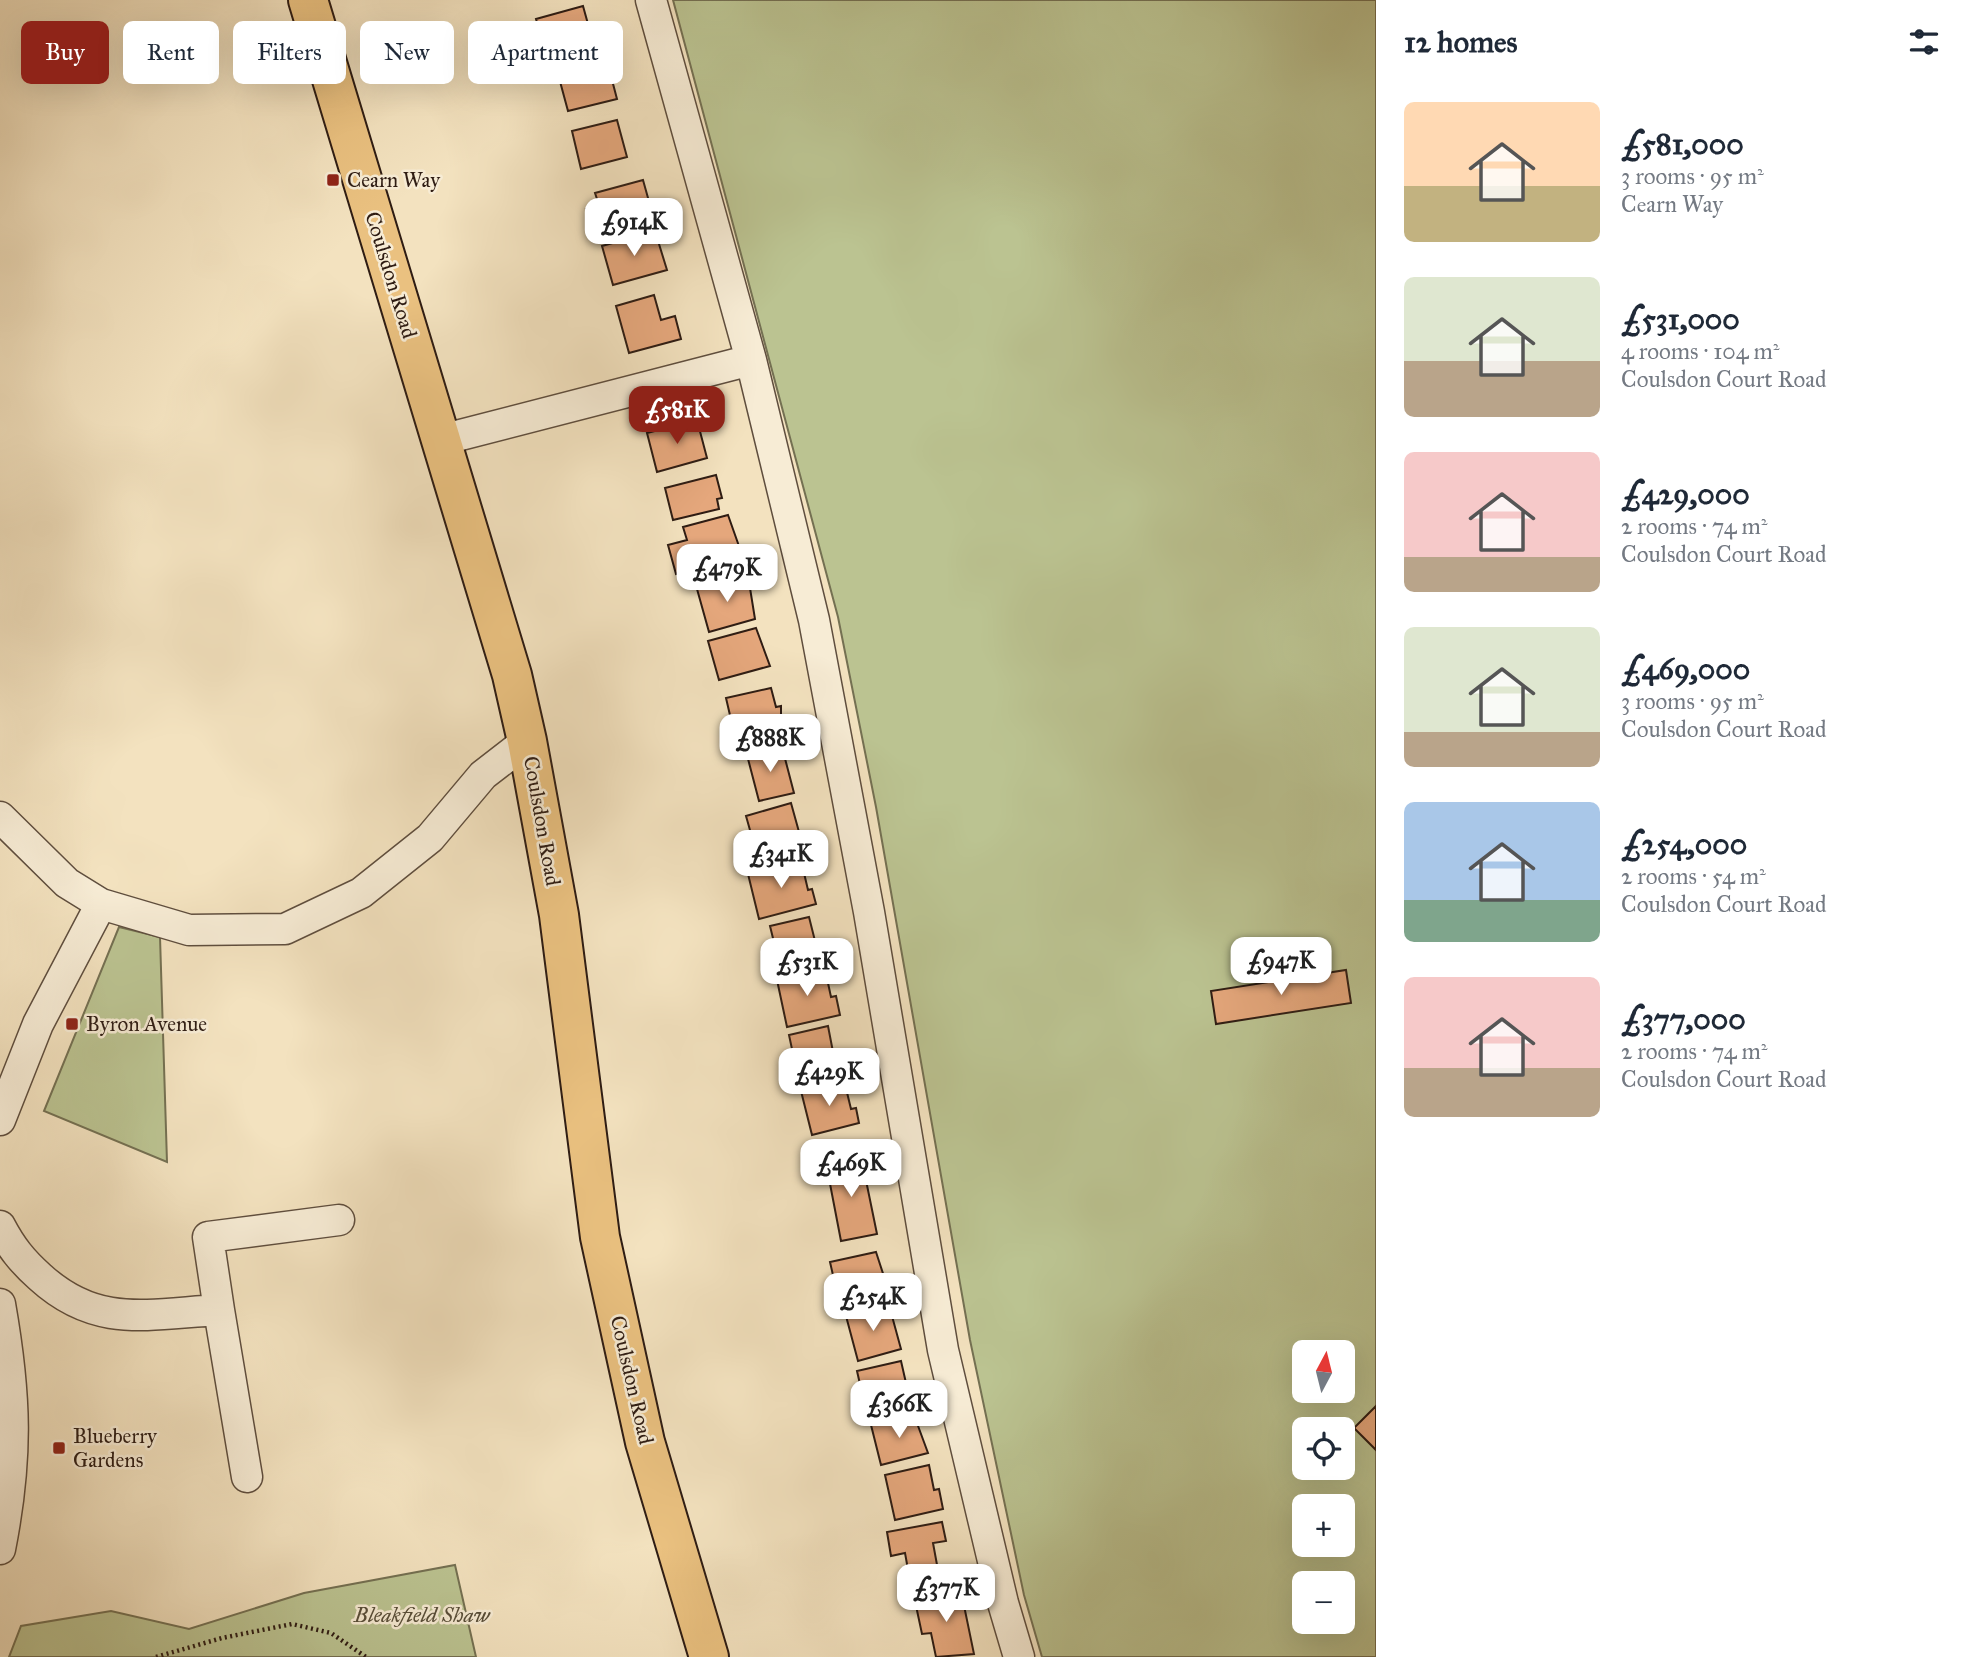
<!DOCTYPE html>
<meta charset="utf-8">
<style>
:root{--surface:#fff;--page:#f2f2f3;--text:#1f2937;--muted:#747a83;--accent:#8f2418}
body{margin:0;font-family:"IM FELL Great Primer",serif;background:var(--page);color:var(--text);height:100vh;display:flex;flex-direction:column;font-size:26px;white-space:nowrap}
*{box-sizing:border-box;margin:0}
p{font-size:23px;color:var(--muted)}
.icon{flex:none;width:38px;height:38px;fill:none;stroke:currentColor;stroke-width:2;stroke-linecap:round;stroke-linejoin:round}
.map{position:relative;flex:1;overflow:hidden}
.details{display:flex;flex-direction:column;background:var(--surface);width:595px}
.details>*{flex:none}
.top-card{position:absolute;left:21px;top:21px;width:665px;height:63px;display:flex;gap:14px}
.needle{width:46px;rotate:7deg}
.tools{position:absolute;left:1292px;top:1340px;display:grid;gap:14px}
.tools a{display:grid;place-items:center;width:63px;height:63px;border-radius:10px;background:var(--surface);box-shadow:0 7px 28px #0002;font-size:35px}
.price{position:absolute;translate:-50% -60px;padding:0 16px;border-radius:14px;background:#fff;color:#222;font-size:23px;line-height:46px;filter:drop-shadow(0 2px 4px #0008)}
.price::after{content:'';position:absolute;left:50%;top:42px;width:21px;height:16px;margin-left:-10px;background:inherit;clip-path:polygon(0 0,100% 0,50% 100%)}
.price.active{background:var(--accent);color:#fff}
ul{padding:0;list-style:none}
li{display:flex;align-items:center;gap:21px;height:175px;padding:0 28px}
li span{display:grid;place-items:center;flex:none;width:196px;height:140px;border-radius:10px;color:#555}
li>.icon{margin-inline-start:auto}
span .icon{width:84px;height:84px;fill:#fffc;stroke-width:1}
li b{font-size:30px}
h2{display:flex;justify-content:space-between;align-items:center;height:84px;padding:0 28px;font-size:30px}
.tag{padding:0 24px;border-radius:10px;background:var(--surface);box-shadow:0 7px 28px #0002;font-size:24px;line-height:63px}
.tag.active{background:var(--accent);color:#fff}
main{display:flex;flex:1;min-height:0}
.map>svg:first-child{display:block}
.green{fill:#bbc391;stroke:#747052;stroke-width:2;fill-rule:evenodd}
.building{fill:#e5a77c;stroke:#2e1c13;stroke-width:2}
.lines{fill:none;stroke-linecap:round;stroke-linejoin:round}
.minor-casing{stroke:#5f4e3e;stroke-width:33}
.major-casing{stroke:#2e1c13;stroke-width:42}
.path{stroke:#2e1c13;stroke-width:4.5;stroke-dasharray:2 3.5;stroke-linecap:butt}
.minor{stroke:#f7ecd5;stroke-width:30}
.major{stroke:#eac180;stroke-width:38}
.poi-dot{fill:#8f2418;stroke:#f7ecd5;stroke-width:2.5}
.labels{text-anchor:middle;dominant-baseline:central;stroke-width:5;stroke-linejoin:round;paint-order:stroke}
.poi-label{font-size:21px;fill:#2e1c13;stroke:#f7ecd5;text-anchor:start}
.street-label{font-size:21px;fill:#2e1c13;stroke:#f7ecd5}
.park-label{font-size:21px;font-style:italic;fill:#584e39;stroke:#f7ecd5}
</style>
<main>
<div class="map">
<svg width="1376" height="1657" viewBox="0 0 1376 1657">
<rect width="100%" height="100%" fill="#f3e2bf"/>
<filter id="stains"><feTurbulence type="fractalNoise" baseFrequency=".00286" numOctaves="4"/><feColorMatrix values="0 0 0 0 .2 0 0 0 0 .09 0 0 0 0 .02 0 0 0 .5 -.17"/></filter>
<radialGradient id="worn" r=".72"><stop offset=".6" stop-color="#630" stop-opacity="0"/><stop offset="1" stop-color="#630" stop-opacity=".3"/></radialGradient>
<path class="green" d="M 673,0 L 1376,0 L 1376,1657 L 1042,1657 L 1024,1595 L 970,1340 L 876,807 L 838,617 ZM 1304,1353 L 1342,1353 L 1342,1391 L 1304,1391 ZM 1304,1430 L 1342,1430 L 1342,1468 L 1304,1468 ZM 1304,1507 L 1342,1507 L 1342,1545 L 1304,1545 ZM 1304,1584 L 1342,1584 L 1342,1622 L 1304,1622 Z
M 119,927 L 160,937 L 167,1162 L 44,1111 Z
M 455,1565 L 476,1657 L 9,1657 L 21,1626 L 111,1611 L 189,1629 L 304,1593 Z"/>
<path class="building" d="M 583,6 L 588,24 L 593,23 L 598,41 L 546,55 L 536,19 Z
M 602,63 L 606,81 L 612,80 L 617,99 L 568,111 L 558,74 Z
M 617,120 L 627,157 L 581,169 L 572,131 Z
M 643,180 L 655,223 L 608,236 L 605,225 L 591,228 L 586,209 L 599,205 L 595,193 Z
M 655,231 L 667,270 L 613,285 L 602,246 Z
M 654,295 L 661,320 L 675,316 L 681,339 L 629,353 L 616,306 Z
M 697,420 L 707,458 L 657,472 L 647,433 Z
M 716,475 L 722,498 L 717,499 L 719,509 L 673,520 L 665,488 Z
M 728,515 L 740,549 L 736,550 L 739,563 L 695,574 L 694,570 L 676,574 L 668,545 L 687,540 L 683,527 Z
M 743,577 L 746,588 L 750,588 L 755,619 L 709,632 L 697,589 Z
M 756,628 L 770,666 L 719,680 L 708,641 Z
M 771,688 L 776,707 L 781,706 L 781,723 L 767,726 L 768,734 L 736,741 L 726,698 Z
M 782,747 L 794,793 L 759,801 L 747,755 Z
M 791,803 L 804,850 L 759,862 L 746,816 Z
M 801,860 L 808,890 L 812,889 L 816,904 L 759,919 L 748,874 Z
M 809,917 L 815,941 L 822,940 L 827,960 L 781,971 L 770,926 Z
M 825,969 L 831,997 L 836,996 L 840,1015 L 787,1027 L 777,980 Z
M 1346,970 L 1351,1003 L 1216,1024 L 1211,991 Z
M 828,1026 L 833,1052 L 842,1050 L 846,1072 L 799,1082 L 789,1035 Z
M 844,1080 L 851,1109 L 856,1108 L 859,1123 L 812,1135 L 801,1091 Z
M 861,1156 L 877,1234 L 841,1241 L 826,1163 Z
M 876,1252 L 890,1295 L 840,1306 L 830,1262 Z
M 889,1305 L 901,1349 L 858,1361 L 846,1316 Z
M 901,1361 L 911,1405 L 867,1415 L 857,1371 Z
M 1376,1406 L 1376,1450 L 1354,1428 Z
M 914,1415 L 928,1453 L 881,1465 L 871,1425 Z
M 929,1465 L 934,1490 L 939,1489 L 943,1509 L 895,1520 L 885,1475 Z
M 942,1522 L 946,1541 L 933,1543 L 940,1581 L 911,1586 L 905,1553 L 891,1556 L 887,1532 Z
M 961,1591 L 974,1654 L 936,1657 L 931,1633 L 922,1634 L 915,1601 Z"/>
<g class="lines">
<g class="minor-casing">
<path id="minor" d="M 651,0 L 751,360 L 814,620 L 869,912 L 943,1350 L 1003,1603 L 1019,1657
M 441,440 L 751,360
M 0,817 L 67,883 L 101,904 L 189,930 L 285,929 L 361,893 L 430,838 L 483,775 L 527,741
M 0,1120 L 38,1024 L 101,904
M 0,1226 C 11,1247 22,1261 40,1277 C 97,1329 148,1314 219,1310 L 247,1477
M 0,1304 C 16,1395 18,1458 0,1549
M 219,1310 L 208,1237 L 339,1220"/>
</g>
<g class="major-casing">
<path id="major" d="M 308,0 L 512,675 L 527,741 L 559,915 L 600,1237 L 645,1442 L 709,1657"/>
</g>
<path class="path" d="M 156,1657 L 222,1638 L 292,1624 L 331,1633 L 366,1657"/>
<use href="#minor" class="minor"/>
<use href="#major" class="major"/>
</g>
<g class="poi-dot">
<rect x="326" y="173" width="14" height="14" rx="3.5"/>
<rect x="65" y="1017" width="14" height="14" rx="3.5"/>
<rect x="52" y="1441" width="14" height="14" rx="3.5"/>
</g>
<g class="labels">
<g class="poi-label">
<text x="347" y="180">Cearn Way</text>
<text x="86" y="1024">Byron Avenue</text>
<text x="73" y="1436">Blueberry<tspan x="73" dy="24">Gardens</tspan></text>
</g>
<g class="street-label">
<text transform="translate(391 275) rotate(73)">Coulsdon Road</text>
<text transform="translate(542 821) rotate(80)">Coulsdon Road</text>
<text transform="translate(632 1380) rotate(77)">Coulsdon Road</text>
</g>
<g class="park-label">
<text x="422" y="1615">Bleakfield Shaw</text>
</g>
</g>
<rect width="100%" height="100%" filter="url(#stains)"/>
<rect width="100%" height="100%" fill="url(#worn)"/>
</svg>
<div class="tools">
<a><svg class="needle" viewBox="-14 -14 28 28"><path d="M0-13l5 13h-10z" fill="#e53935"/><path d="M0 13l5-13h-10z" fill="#747a83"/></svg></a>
<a><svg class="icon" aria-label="locate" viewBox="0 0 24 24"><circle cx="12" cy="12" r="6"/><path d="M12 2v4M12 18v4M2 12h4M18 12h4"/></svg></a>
<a>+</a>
<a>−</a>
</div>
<b class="price" style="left:634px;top:258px">£914K</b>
<b class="price active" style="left:677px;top:446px">£581K</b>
<b class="price" style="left:727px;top:604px">£479K</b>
<b class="price" style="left:770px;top:774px">£888K</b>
<b class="price" style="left:781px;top:890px">£341K</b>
<b class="price" style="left:1281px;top:997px">£947K</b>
<b class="price" style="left:807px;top:998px">£531K</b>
<b class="price" style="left:829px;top:1108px">£429K</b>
<b class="price" style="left:851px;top:1199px">£469K</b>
<b class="price" style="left:873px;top:1333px">£254K</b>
<b class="price" style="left:899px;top:1440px">£366K</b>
<b class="price" style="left:946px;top:1624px">£377K</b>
<div class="top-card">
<a class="tag active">Buy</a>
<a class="tag">Rent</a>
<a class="tag">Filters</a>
<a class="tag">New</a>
<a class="tag">Apartment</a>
</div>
</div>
<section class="details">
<h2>12 homes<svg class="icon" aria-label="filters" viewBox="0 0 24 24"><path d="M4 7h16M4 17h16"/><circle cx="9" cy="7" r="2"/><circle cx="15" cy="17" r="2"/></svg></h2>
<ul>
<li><span style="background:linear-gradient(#ffd9b3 60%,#c2b280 0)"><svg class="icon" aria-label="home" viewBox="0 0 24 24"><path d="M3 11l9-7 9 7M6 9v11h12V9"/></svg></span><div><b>£581,000</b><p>3 rooms · 95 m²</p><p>Cearn Way</p></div></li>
<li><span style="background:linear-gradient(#dfe7d0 60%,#b9a48a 0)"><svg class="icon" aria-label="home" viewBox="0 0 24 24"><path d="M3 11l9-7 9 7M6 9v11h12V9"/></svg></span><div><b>£531,000</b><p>4 rooms · 104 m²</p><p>Coulsdon Court Road</p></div></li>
<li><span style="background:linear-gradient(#f6c9c9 75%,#b9a48a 0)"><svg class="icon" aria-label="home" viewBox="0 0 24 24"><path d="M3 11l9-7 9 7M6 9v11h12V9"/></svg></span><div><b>£429,000</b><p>2 rooms · 74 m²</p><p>Coulsdon Court Road</p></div></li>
<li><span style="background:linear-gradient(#dfe7d0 75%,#b9a48a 0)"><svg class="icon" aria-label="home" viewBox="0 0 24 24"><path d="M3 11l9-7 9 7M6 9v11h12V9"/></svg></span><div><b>£469,000</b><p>3 rooms · 95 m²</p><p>Coulsdon Court Road</p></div></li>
<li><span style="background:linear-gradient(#a9c7e8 70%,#7fa58c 0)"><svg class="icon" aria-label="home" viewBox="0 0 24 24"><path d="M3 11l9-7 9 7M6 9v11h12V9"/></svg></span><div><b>£254,000</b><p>2 rooms · 54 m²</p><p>Coulsdon Court Road</p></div></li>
<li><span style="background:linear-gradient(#f6c9c9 65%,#b9a48a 0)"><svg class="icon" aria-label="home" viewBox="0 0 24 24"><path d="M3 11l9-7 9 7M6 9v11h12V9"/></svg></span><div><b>£377,000</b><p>2 rooms · 74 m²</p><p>Coulsdon Court Road</p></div></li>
</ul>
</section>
</main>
